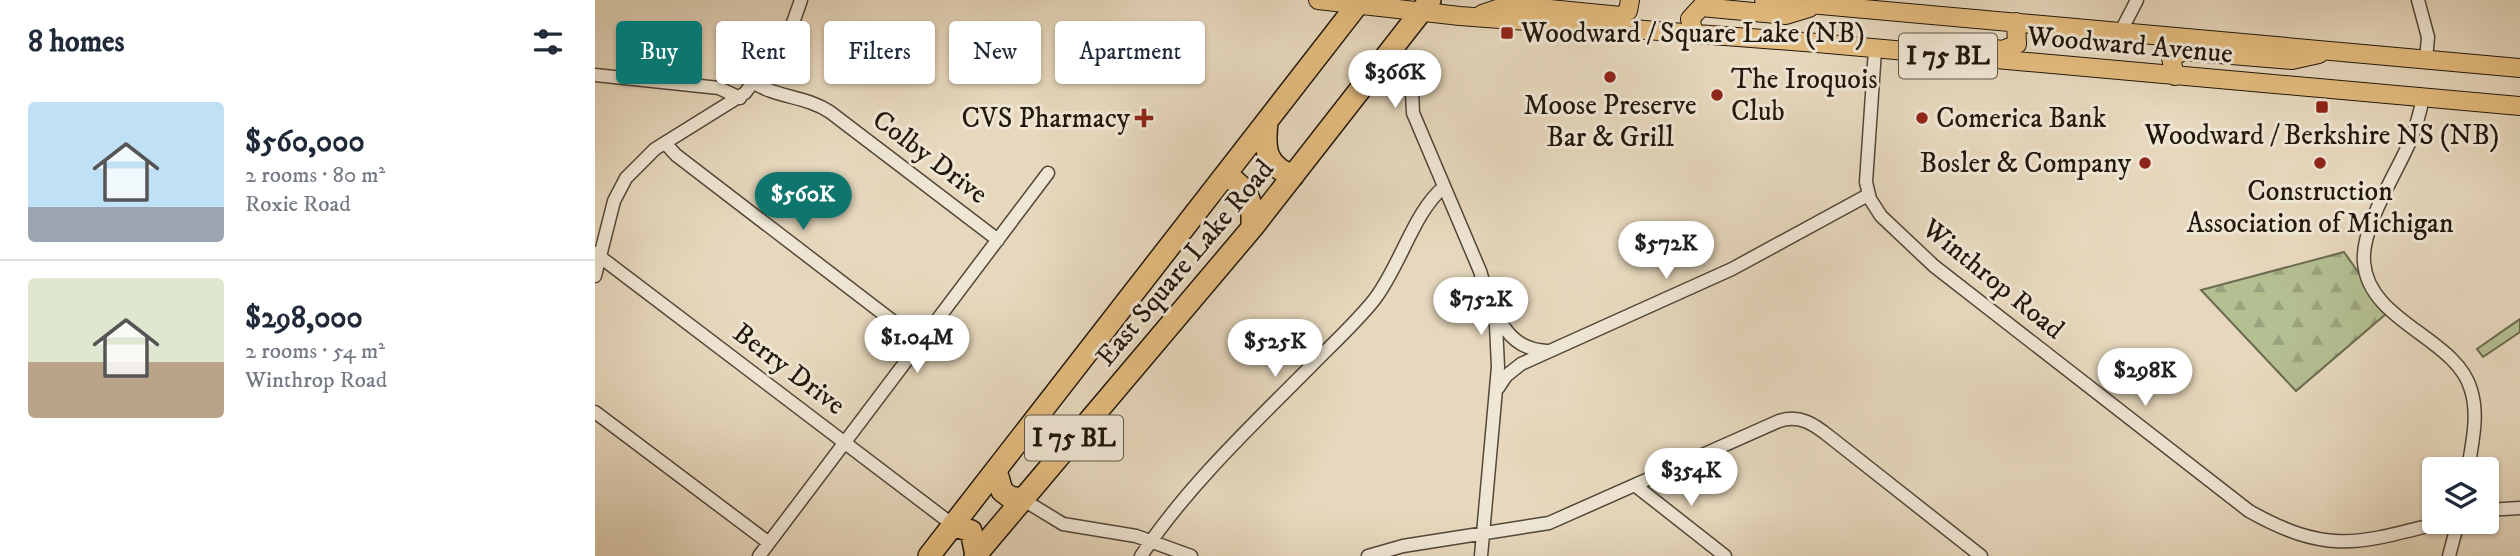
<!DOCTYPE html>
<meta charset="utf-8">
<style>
:root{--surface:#fff;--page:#f2f2f3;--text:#1f2937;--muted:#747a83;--line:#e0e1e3;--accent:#0f766e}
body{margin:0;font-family:"IM FELL DW Pica",serif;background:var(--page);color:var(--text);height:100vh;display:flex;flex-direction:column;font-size:26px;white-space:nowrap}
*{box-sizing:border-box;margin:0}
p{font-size:23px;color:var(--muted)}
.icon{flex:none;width:38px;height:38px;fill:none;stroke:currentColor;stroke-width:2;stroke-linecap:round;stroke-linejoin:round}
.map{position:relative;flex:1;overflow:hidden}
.side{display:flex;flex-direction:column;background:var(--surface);width:595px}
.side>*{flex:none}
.hud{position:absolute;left:21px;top:21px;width:665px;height:63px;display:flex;gap:14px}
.buttons{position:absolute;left:1827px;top:457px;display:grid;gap:14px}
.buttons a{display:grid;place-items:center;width:77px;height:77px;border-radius:7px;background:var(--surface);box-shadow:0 2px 5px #0004;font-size:35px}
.price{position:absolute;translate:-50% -60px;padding:0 16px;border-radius:24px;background:#fff;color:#222;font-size:23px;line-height:46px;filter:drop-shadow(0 2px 4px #0008)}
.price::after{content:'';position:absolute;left:50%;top:42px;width:21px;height:16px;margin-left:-10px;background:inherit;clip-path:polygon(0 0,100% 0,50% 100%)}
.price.selected{background:var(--accent);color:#fff}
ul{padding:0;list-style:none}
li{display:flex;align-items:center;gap:21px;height:175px;padding:0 28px}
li+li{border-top:2px solid var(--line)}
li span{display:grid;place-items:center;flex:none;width:196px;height:140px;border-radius:7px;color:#555}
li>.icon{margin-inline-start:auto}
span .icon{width:84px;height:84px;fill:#fffc;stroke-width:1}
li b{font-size:30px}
h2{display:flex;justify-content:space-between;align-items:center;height:84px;padding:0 28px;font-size:30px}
.chip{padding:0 24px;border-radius:7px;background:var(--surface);box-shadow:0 2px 5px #0004;font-size:24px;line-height:63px}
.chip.selected{background:var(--accent);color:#fff}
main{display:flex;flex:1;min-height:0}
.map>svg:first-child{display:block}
.grass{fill:#b4bf92;stroke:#6a6b4f;stroke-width:2}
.forest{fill:url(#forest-firs);stroke:#6a6b4f;stroke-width:2}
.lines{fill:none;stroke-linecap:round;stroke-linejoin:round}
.street-casing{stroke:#524738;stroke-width:15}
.primary-casing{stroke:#21170c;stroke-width:20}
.highway-casing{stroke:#21170c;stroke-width:24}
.street{stroke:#efe6d4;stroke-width:12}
.primary{stroke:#e4bc7e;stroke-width:18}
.highway{stroke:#e4bc7e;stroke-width:21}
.poi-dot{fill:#8f2418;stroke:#efe6d4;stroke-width:2.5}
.labels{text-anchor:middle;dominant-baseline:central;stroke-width:6;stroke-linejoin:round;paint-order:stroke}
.shield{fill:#efe6d4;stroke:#5f5548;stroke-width:2}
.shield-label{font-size:26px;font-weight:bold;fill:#21170c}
.poi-label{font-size:28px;fill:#21170c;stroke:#efe6d4;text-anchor:start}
.street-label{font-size:28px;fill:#21170c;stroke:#efe6d4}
</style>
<main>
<section class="side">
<h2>8 homes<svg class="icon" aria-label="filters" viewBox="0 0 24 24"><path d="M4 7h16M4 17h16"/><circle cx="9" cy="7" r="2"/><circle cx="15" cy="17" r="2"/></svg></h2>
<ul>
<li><span style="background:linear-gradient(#bfe0f5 75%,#9aa5b1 0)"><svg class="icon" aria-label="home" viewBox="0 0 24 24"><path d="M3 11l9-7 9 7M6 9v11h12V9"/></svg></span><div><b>$560,000</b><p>2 rooms · 80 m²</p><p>Roxie Road</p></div></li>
<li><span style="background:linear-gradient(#dfe7d0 60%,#b9a48a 0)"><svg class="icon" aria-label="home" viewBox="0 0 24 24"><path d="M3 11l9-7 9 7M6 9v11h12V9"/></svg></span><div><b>$298,000</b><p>2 rooms · 54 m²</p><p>Winthrop Road</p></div></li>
</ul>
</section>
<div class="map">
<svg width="1925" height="556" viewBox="0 0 1925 556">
<defs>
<pattern id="forest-firs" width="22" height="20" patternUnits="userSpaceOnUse" patternTransform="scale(1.75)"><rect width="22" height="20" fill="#b4bf92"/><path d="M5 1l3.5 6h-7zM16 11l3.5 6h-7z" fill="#9aa37d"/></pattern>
</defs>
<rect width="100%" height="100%" fill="#e7d8bd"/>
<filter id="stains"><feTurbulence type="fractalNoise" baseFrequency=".00286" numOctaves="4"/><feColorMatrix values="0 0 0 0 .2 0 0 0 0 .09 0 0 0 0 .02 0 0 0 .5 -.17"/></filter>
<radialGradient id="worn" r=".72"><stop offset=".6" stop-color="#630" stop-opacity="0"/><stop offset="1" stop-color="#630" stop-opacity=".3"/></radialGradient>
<path class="grass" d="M 1925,319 L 1925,332 L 1888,357 L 1882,349 Z"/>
<path class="forest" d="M 1749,252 L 1792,313 L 1701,391 L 1606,290 Z"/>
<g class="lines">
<g class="street-casing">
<path id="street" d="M 1823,0 L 1833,37 L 1831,60
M 1526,31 L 1542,0
M 1280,50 L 1271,182 L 1275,199 L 1286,216 L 1339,266 L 1654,511 C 1734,556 1765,543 1848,522
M 0,75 L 124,88 L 145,98
M 159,83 C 183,98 211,96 235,112 L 403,240
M 817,91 L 818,113 L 885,271 L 901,325 L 903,367 L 886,556
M 1828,98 C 1825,112 1822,125 1816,139 C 1802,173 1766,226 1769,262 C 1773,322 1862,338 1876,390 C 1884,415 1877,444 1873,469
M 70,143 L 81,155 L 325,342
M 0,253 L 358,525
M 0,276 L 19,201 L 31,178 L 60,149 L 150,93 L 194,34 L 206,0
M 901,315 C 913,336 926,350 952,351
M 903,388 L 911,376 L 926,364 L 1137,269 L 1273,195
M 0,412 L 174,543
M 1041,486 L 1130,556
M 427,499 L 468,524 L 541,536 L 596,556
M 1892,510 L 1925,508
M 164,556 L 453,173
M 546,556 C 590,489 656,426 713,369 C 735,346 759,325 779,300 C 805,267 819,211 849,187
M 773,556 L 808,546 L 954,523 L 1184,421 C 1204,414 1219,424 1235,437 L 1386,556
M 1854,556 L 1863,522"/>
</g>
<g class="primary-casing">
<path id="primary" d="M 723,0 L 865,16 L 1222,43 L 1925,106
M 1169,0 L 1925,68
M 887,14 L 914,5 L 1026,16 L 1033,11 L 1035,0
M 1100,35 L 1095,19 L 1106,7 L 1191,15 L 1214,8
M 1389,48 L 1408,50 L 1422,44 L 1421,22
M 1580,76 L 1576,58 L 1588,51 L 1697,60 L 1724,54"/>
</g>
<g class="highway-casing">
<path id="highway" d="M 672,122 C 669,149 670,165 698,176
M 631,175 C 654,189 658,201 657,228
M 401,470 L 407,491 L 415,497 L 427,499
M 358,525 L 376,531 L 381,555
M 334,556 L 766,0
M 380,556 L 657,228 L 835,0"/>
</g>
<use href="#street" class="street"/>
<use href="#primary" class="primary"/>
<use href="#highway" class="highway"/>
</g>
<g class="poi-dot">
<rect x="905" y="26" width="14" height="14" rx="3.5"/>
<circle cx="1015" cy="77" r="7"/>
<circle cx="1122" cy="95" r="7"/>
<rect x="1720" y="100" width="14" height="14" rx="3.5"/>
<path d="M545.5 107.5h7v7h7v7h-7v7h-7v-7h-7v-7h7z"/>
<circle cx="1327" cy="118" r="7"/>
<circle cx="1550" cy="163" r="7"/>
<circle cx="1725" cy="163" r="7"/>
</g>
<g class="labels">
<g class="shield">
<rect x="1304" y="33.5" width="98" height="45" rx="5"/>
<rect x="430" y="415.5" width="98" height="45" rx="5"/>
</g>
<g class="shield-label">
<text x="1353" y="56">I 75 BL</text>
<text x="479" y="438">I 75 BL</text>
</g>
<g class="poi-label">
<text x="926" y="33">Woodward / Square Lake (NB)</text>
<text x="1136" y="79">The Iroquois<tspan x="1136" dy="32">Club</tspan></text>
<text x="1015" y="105" text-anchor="middle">Moose Preserve<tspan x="1015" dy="32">Bar &amp; Grill</tspan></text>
<text x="535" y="118" text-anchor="end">CVS Pharmacy</text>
<text x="1341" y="118">Comerica Bank</text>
<text x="1727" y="135" text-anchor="middle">Woodward / Berkshire NS (NB)</text>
<text x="1536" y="163" text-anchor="end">Bosler &amp; Company</text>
<text x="1725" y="191" text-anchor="middle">Construction<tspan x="1725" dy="32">Association of Michigan</tspan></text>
</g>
<g class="street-label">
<text transform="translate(1535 45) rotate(5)">Woodward Avenue</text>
<text transform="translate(335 157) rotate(37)">Colby Drive</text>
<text transform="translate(590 263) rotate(-50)">East Square Lake Road</text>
<text transform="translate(1398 279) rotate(39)">Winthrop Road</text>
<text transform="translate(194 369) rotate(37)">Berry Drive</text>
</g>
</g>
<rect width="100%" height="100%" filter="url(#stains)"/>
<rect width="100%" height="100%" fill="url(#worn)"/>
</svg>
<div class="buttons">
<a><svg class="icon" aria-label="layers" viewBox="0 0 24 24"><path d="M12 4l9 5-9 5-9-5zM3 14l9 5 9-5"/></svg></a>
</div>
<b class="price" style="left:800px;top:110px">$366K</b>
<b class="price selected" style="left:208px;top:232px">$560K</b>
<b class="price" style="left:1071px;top:281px">$572K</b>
<b class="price" style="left:886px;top:337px">$752K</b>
<b class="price" style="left:322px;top:375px">$1.04M</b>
<b class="price" style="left:680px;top:379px">$525K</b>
<b class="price" style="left:1550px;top:408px">$298K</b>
<b class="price" style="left:1096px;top:508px">$354K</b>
<div class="hud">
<a class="chip selected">Buy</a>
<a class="chip">Rent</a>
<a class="chip">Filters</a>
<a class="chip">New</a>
<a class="chip">Apartment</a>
</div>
</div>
</main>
